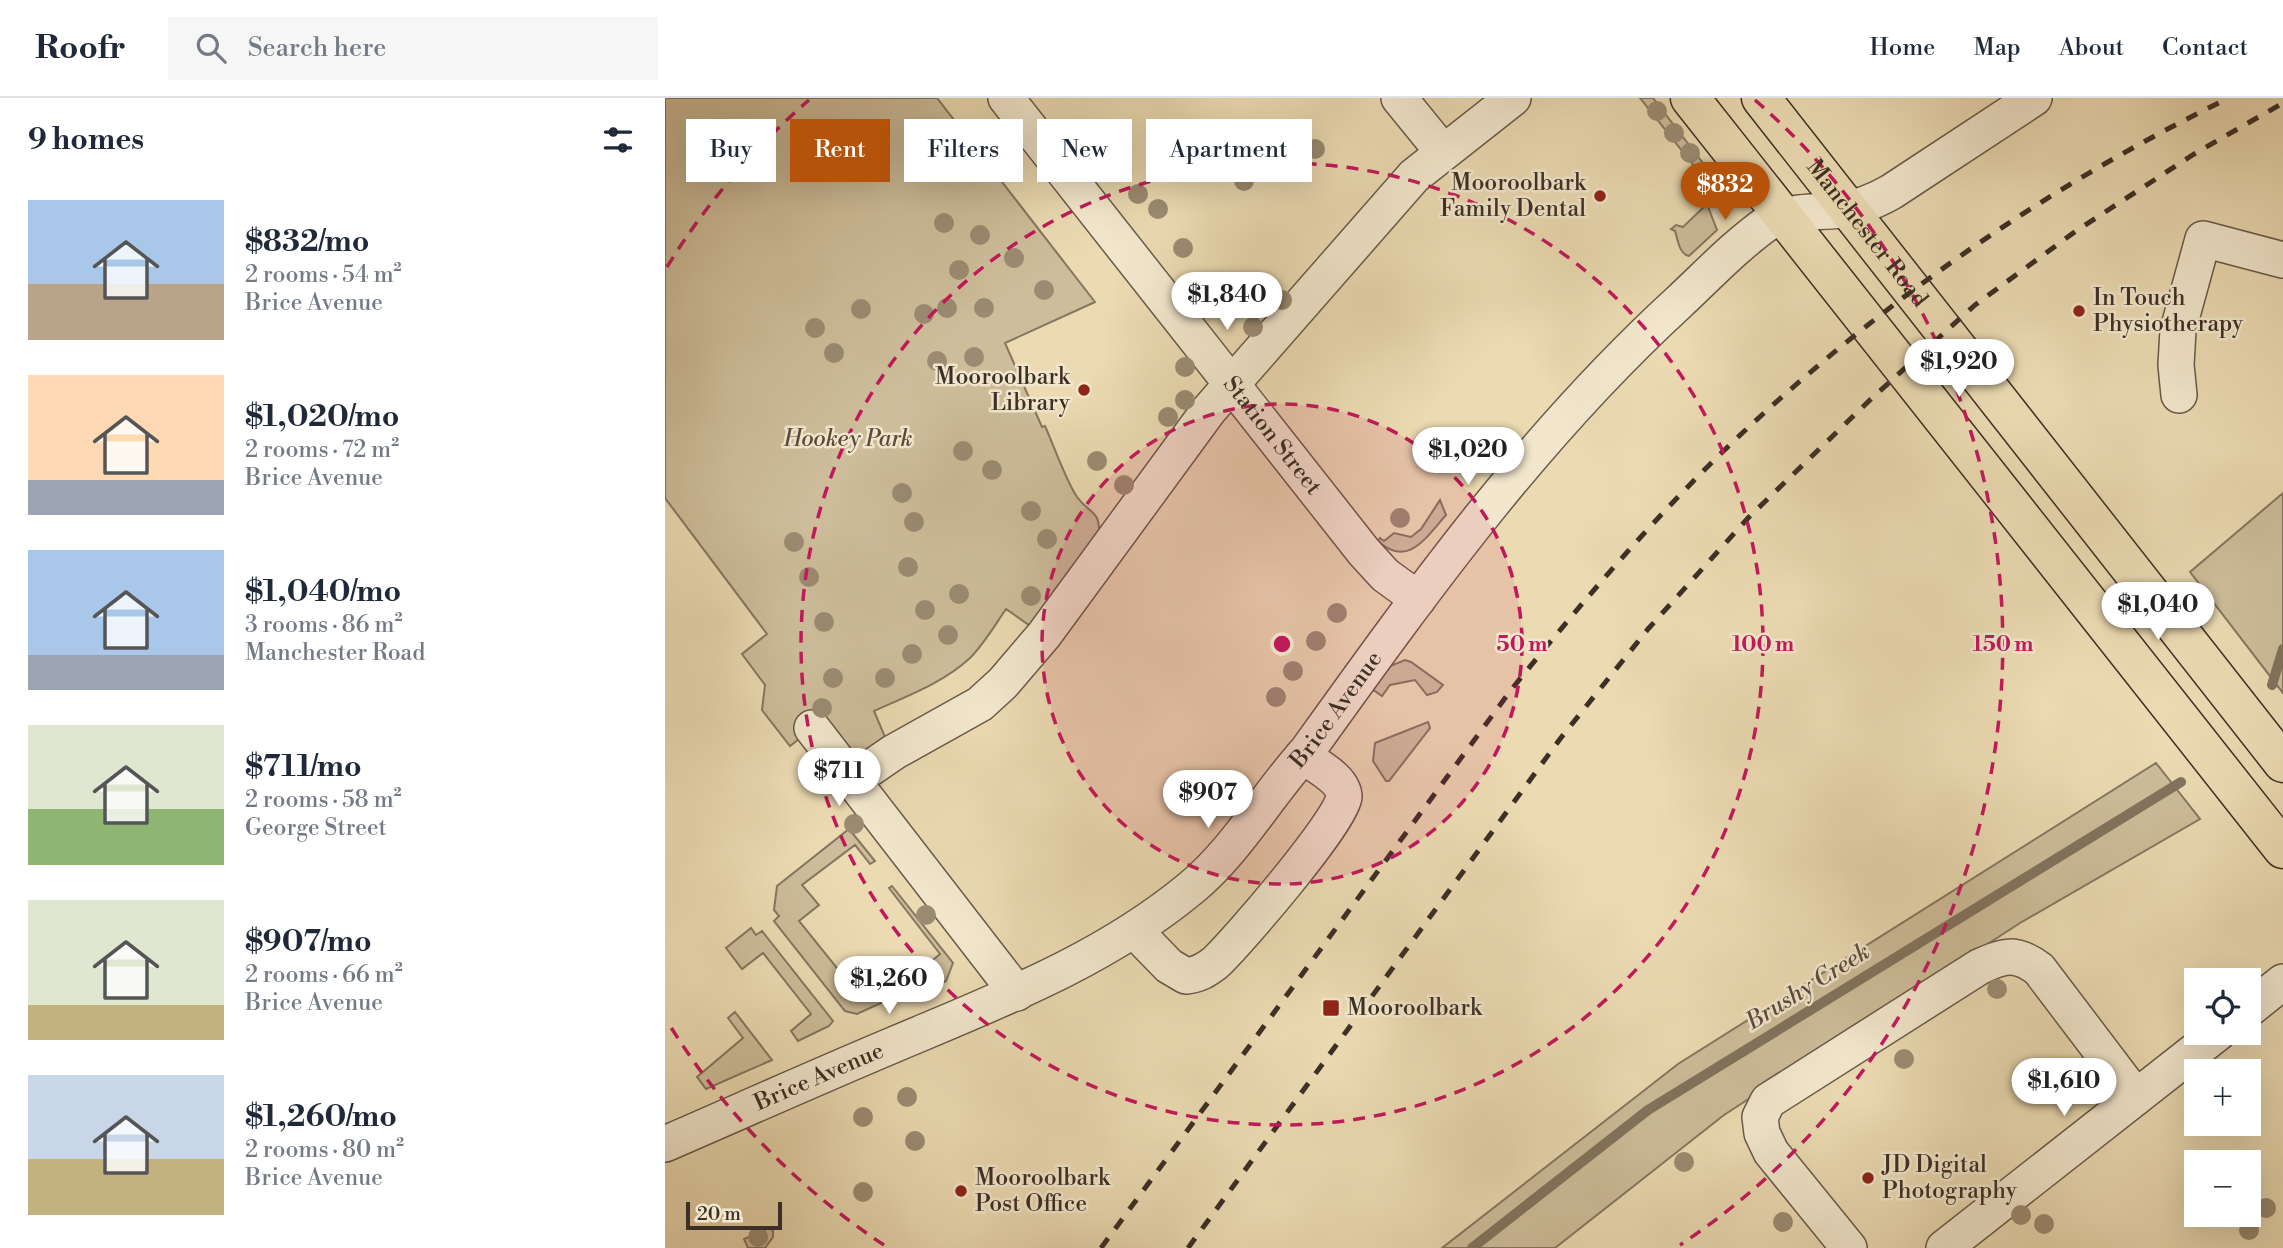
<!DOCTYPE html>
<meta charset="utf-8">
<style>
:root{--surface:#fff;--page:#f6f6f7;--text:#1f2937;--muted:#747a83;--line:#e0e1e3;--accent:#b45309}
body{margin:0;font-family:"Libre Bodoni",serif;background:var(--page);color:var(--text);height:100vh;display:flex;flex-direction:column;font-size:26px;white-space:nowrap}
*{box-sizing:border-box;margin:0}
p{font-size:23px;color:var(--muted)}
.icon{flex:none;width:38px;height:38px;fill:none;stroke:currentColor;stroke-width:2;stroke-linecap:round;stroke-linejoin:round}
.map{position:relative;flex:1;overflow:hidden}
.side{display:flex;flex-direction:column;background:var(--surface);width:665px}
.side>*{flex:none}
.banner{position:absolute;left:21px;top:21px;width:665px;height:63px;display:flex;gap:14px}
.controls{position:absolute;left:1519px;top:870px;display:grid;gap:14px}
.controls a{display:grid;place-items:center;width:77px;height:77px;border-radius:0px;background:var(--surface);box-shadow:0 7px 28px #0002;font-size:35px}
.scale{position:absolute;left:21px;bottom:18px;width:96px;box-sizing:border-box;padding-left:7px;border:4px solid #3c2f26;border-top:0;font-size:19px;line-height:24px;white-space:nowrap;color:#3c2f26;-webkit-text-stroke:5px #f2e7cd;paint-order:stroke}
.price{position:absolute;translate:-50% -60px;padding:0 16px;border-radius:24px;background:#fff;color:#222;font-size:23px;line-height:46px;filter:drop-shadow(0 2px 4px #0008)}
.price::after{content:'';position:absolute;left:50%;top:42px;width:21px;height:16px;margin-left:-10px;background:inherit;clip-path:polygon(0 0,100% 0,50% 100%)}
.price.current{background:var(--accent);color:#fff}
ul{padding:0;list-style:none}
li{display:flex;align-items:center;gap:21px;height:175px;padding:0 28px}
li span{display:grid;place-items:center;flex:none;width:196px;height:140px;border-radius:0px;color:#555}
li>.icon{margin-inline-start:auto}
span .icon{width:84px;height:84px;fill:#fffc;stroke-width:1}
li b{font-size:30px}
h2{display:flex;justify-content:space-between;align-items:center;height:84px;padding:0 28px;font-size:30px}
.pill{padding:0 24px;border-radius:0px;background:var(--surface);box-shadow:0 7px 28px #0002;font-size:24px;line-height:63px}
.pill.current{background:var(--accent);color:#fff}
header{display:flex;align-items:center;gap:42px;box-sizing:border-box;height:98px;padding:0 35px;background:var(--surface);border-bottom:2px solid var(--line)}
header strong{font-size:33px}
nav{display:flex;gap:38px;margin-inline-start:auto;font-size:24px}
.search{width:490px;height:63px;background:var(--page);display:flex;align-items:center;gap:18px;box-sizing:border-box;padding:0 24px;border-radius:0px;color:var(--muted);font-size:26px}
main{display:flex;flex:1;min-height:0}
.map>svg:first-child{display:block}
.green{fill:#cdbd9a;stroke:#847660;stroke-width:2}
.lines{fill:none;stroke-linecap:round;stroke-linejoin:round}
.stream{stroke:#82735d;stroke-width:10}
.minor-casing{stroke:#685a49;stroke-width:38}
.major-casing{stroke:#3c2f26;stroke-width:41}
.minor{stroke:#f2e7cd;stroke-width:35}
.major{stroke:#ebdab2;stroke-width:38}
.rail{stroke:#3c2f26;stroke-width:5;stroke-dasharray:12 12;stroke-linecap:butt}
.tree{fill:#9b8b72}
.ring{fill:none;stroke:#c2185b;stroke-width:3.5;stroke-dasharray:12 9}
.poi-dot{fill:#8f2418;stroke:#f2e7cd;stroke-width:2.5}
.labels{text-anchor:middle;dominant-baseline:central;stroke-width:5;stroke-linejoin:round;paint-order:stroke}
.poi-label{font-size:23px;fill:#3c2f26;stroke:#f2e7cd;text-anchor:start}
.street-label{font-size:23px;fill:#3c2f26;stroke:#f2e7cd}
.park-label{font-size:23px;font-style:italic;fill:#594b3d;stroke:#f2e7cd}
.water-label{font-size:24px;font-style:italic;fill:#594b3d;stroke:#f2e7cd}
.centre{fill:#c2185b;stroke:#f2e7cd;stroke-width:3.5}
.ring-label{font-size:21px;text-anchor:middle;font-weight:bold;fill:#c2185b;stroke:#f2e7cd;stroke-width:5;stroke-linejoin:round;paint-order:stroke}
</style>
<header>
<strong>Roofr</strong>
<div class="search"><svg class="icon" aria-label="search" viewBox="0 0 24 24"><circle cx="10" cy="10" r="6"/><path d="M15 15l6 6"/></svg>Search here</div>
<nav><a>Home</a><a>Map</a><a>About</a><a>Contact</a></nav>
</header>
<main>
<section class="side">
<h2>9 homes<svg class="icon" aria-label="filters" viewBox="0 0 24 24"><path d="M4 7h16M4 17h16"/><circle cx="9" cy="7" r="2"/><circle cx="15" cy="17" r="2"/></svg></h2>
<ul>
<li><span style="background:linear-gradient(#a9c7e8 60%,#b9a48a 0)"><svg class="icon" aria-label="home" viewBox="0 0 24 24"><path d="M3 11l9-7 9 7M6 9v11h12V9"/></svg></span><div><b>$832/mo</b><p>2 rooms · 54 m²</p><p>Brice Avenue</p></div></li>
<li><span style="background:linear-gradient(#ffd9b3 75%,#9aa5b1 0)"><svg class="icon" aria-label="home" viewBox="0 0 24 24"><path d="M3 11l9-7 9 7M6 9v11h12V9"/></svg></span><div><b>$1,020/mo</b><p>2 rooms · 72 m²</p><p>Brice Avenue</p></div></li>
<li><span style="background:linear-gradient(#a9c7e8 75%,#9aa5b1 0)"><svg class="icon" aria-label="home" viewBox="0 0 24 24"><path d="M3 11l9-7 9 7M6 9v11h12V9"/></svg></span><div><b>$1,040/mo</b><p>3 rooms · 86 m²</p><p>Manchester Road</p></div></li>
<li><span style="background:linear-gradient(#dfe7d0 60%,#8fb573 0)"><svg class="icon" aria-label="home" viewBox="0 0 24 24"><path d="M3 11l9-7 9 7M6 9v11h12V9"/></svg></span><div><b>$711/mo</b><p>2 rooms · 58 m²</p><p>George Street</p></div></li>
<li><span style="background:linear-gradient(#dfe7d0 75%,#c2b280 0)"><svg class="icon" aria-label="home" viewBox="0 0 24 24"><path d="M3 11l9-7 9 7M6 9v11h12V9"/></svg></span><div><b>$907/mo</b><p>2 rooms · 66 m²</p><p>Brice Avenue</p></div></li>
<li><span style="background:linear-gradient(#c9d6e8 60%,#c2b280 0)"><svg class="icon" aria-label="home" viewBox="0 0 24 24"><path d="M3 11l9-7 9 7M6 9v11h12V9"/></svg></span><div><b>$1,260/mo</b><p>2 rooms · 80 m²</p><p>Brice Avenue</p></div></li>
</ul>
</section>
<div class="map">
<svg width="1618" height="1150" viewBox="0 0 1618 1150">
<rect width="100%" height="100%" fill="#ebdab2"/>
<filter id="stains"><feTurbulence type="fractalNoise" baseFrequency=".00286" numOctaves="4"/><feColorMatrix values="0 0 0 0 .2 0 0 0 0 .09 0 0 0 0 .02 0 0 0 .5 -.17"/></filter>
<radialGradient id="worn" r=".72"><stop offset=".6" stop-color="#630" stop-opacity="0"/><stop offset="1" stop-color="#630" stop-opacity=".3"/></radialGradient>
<path class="green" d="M 0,0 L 272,0 L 430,204 L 340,245 L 377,329 L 380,328 C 389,348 401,383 412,399 C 425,417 436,411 434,440 L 371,532 L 341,511 C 330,527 319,546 305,560 C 278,585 242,598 209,613 L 223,646 L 195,663 L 161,620 L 125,648 L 97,612 L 100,587 L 77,556 L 102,536 L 0,400 Z
M 975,0 L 988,0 L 1044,73 L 1037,78 Z
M 1042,106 L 1052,132 L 1024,158 C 1014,156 1013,142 1010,133 L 1006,131 L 1011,127 L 1018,129 Z
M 1618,395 L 1618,595 L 1525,474 Z
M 775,402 L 781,417 C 762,438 743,471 713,443 L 715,440 L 719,443 L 729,435 L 746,439 L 756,431 Z
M 740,562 L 746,564 L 778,587 L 772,594 L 762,597 L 750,582 L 725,587 L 717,598 L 707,591 L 725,568 Z
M 763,624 L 765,630 L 724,683 L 721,683 L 708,663 L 710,645 Z
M 1491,665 L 1535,721 L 1355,825 L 1059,1017 L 890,1150 L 777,1150 L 1013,966 Z
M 184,731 L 210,763 L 205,766 L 190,747 L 137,787 L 154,807 L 134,823 L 192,895 L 215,880 L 223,886 L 229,899 L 192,916 L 180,913 L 109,823 L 114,818 L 109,812 L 112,788 Z
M 227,788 L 288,865 L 281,883 L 253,898 C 248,885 257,881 266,872 L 263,866 L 275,856 L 224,790 Z
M 86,830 L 91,837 L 97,833 L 168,923 L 164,928 L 133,943 L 126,933 L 146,916 L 98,855 L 77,871 L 61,850 Z
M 70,914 L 107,962 L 41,991 L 32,979 L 78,940 L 63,920 Z
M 104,1130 L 108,1133 L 108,1139 L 100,1150 L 83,1150 L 79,1141 Z"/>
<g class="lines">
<path class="stream" d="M 1607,587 L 1618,551
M 807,1150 L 983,1012 L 1516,684"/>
<g class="minor-casing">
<g id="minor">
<path id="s1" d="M 341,0 L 699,454 L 720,477 L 753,501"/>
<path d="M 734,0 L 778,54"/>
<path d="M 1514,297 L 1511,267 L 1513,232 L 1538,141 L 1618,162"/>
<path d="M 147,630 L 352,895"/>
<path d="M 188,682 L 229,654 L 315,606 L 338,585 L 379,537 L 544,312 L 749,78 L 848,0"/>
<path d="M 469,832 L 504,868 L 521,878 C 533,877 541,872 550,865 C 571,846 678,721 679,699 C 679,681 650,667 638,658"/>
<path d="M 1584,911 L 1618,884"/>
<path id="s2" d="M 0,1046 C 76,1013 152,979 228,947 C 332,903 438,863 526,790 C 572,752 602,697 642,653 C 757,493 867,339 1013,205 C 1042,178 1071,147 1104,124 C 1126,112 1150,115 1175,112 C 1193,110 1210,103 1226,94 L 1369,0"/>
<path d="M 1184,1150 L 1106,1054 L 1097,1035 L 1095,1019 L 1103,1003 L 1314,869 C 1339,857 1351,854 1374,871 L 1471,999"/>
<path d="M 1279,1150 L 1554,934"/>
</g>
</g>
<g class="major-casing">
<g id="major">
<path d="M 1025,0 L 1618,751"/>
<path id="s3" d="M 1096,0 L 1618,665"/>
</g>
</g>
<use href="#minor" class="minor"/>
<use href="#major" class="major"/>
<path class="rail" d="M 436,1150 L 846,592 C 917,504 991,417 1073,339 C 1219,202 1384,87 1564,0
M 523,1150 L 895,641 L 983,531 L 1084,419 L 1207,300 L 1310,207 L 1411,133 L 1529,56 L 1618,5"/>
</g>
<g class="tree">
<circle cx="992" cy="13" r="10"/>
<circle cx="1009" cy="35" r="10"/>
<circle cx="329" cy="40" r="10"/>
<circle cx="550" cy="42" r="10"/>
<circle cx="407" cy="46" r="10"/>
<circle cx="650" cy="51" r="10"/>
<circle cx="1025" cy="55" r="10"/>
<circle cx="599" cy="67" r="10"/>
<circle cx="579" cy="83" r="10"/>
<circle cx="473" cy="96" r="10"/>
<circle cx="493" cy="111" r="10"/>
<circle cx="279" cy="125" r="10"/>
<circle cx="315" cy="137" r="10"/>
<circle cx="518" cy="150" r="10"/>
<circle cx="349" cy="160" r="10"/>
<circle cx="294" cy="172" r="10"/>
<circle cx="379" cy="192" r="10"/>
<circle cx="617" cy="202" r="10"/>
<circle cx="282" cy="210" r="10"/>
<circle cx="319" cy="210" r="10"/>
<circle cx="196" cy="211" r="10"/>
<circle cx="259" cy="216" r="10"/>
<circle cx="588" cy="229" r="10"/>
<circle cx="150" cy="230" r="10"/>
<circle cx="169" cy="255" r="10"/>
<circle cx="309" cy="259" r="10"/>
<circle cx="272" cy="263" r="10"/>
<circle cx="520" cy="269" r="10"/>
<circle cx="520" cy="302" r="10"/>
<circle cx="503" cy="319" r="10"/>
<circle cx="298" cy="353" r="10"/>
<circle cx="432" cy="363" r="10"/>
<circle cx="327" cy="372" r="10"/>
<circle cx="459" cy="387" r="10"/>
<circle cx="237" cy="395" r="10"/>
<circle cx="366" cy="413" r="10"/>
<circle cx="735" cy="420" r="10"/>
<circle cx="249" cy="424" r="10"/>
<circle cx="382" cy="441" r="10"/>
<circle cx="129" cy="444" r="10"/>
<circle cx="243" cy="469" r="10"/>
<circle cx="144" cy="479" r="10"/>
<circle cx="294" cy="496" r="10"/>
<circle cx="366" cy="498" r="10"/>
<circle cx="260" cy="512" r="10"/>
<circle cx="672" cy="515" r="10"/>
<circle cx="159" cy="524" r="10"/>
<circle cx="283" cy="537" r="10"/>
<circle cx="651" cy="543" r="10"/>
<circle cx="247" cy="556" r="10"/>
<circle cx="628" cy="573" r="10"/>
<circle cx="168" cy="580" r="10"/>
<circle cx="220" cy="580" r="10"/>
<circle cx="611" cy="599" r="10"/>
<circle cx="157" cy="610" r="10"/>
<circle cx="189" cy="726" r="10"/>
<circle cx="261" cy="817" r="10"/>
<circle cx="1332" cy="891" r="10"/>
<circle cx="1239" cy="961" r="10"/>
<circle cx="242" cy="999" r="10"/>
<circle cx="198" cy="1019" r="10"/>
<circle cx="250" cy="1043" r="10"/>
<circle cx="1019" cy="1064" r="10"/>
<circle cx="198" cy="1094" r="10"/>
<circle cx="1601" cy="1110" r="10"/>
<circle cx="1356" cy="1117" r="10"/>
<circle cx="1118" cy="1124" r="10"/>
<circle cx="1379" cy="1126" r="10"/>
<circle cx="1584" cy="1132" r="10"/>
<circle cx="93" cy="1139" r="10"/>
</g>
<circle cx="617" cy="546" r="240" fill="#c2185b" fill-opacity=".12"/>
<g class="ring">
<circle cx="617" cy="546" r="240"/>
<circle cx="617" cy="546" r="481"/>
<path d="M219 1147A721 721 0 0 1 2 923M2 169A721 721 0 0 1 144 2M1090 2A721 721 0 0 1 1015 1147"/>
</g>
<g class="poi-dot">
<circle cx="935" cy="98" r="7"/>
<circle cx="1414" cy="213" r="7"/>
<circle cx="419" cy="292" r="7"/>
<rect x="657" y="901" width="18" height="18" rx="3.5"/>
<circle cx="1203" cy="1080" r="7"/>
<circle cx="296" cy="1093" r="7"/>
</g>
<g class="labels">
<g class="poi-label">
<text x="921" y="85" text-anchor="end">Mooroolbark<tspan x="921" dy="26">Family Dental</tspan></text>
<text x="1428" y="200">In Touch<tspan x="1428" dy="26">Physiotherapy</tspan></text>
<text x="405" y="279" text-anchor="end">Mooroolbark<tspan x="405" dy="26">Library</tspan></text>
<text x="682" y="910">Mooroolbark</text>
<text x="1217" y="1067">JD Digital<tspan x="1217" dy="26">Photography</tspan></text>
<text x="310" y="1080">Mooroolbark<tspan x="310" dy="26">Post Office</tspan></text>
</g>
<g class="street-label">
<text stroke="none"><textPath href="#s3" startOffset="172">Manchester Road</textPath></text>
<text stroke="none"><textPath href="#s1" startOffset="430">Station Street</textPath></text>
<text stroke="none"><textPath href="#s2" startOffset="817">Brice Avenue</textPath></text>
<text stroke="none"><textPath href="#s2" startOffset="168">Brice Avenue</textPath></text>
</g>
<g class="park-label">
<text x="183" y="341">Hookey Park</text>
</g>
<g class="water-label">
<text transform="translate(1143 889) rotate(-32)">Brushy Creek</text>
</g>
</g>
<circle cx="617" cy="546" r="10" class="centre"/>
<g class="ring-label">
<text x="857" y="553">50 m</text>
<text x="1098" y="553">100 m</text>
<text x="1338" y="553">150 m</text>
</g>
<rect width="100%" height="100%" filter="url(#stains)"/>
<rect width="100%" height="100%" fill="url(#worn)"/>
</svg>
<div class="controls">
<a><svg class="icon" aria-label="locate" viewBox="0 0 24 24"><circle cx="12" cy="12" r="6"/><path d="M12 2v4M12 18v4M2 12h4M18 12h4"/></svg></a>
<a>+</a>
<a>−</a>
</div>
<div class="scale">20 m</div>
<b class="price current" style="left:1060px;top:124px">$832</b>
<b class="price" style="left:562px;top:234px">$1,840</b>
<b class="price" style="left:1294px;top:301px">$1,920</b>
<b class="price" style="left:803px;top:389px">$1,020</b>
<b class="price" style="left:1493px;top:544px">$1,040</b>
<b class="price" style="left:174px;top:710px">$711</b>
<b class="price" style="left:543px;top:732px">$907</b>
<b class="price" style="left:224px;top:918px">$1,260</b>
<b class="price" style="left:1399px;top:1020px">$1,610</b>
<div class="banner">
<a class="pill">Buy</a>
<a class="pill current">Rent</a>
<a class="pill">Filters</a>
<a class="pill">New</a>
<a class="pill">Apartment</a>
</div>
</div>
</main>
